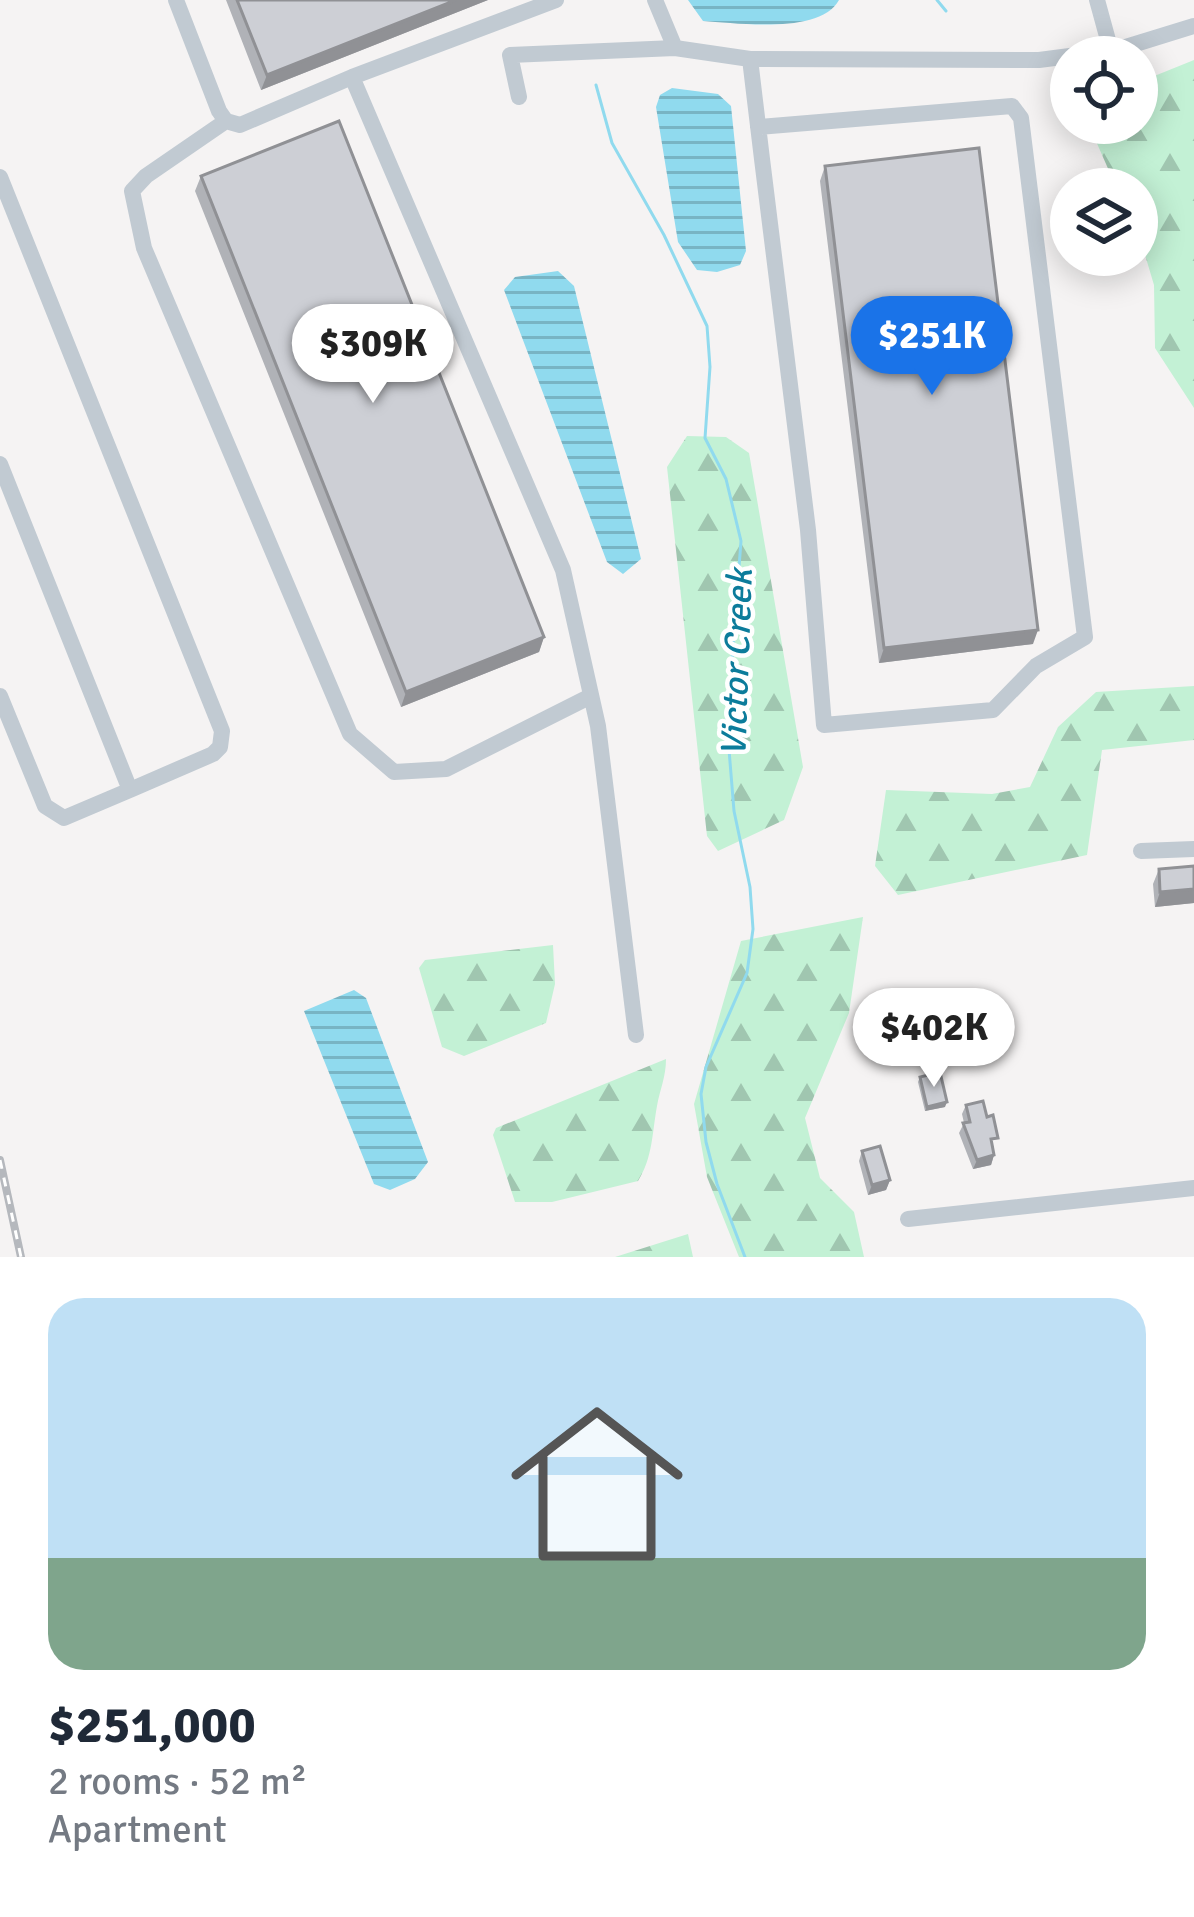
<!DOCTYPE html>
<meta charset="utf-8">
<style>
:root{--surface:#fff;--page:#f2f2f3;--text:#1f2937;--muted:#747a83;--line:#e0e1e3;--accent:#1a73e8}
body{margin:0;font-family:Signika,sans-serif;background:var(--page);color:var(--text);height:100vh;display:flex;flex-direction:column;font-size:45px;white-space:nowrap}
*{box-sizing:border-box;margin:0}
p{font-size:39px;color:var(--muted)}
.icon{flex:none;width:66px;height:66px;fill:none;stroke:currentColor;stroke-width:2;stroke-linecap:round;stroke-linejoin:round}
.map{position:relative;height:1257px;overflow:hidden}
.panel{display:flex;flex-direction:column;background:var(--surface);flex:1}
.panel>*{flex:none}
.tools{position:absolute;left:1050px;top:36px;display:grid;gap:24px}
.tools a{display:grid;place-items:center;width:108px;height:108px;border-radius:50%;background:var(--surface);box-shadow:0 6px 30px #0003;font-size:60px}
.price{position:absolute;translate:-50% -102px;padding:0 27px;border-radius:42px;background:#fff;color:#222;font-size:39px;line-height:78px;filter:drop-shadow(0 3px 6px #0008)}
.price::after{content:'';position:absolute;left:50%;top:72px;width:36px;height:27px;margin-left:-18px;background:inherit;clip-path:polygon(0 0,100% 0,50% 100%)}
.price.current{background:var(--accent);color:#fff}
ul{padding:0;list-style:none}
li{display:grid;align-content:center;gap:24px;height:636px;padding:0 48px}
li+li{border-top:3px solid var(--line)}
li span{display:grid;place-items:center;height:372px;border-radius:36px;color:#555}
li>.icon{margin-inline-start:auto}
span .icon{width:216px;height:216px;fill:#fffc;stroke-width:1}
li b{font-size:51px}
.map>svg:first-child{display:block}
.forest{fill:url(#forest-firs)}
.water{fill:url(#water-rules)}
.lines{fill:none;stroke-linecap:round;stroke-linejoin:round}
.stream{stroke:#90daee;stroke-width:3}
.minor{stroke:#c1cad2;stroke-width:16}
.rail-casing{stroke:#b5b8bd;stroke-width:8}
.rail{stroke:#fff;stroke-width:3;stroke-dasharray:9;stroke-linecap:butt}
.wall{fill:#b0b2b7}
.shaded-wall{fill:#909195}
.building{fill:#cdcfd5;stroke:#909195;stroke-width:3}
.labels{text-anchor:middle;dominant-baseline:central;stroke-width:9;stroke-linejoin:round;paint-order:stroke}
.water-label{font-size:36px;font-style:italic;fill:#0c7c9b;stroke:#fff}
</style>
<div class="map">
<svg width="1194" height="1257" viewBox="0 0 1194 1257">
<defs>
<pattern id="forest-firs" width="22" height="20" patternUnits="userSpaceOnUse" patternTransform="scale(3)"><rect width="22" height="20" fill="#c3f1d5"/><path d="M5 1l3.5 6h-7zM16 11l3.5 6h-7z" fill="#a0c6b0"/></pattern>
<pattern id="water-rules" width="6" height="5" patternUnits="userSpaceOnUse" patternTransform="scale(3)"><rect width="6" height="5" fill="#90daee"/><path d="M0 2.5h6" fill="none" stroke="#78b4c4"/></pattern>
</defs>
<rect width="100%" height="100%" fill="#f5f3f3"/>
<path class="forest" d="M 1194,60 L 1194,408 L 1155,348 L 1154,285 L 1137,228 L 1137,189 L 1117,189 L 1088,123 L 1137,123 L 1137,83 Z
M 687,436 L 726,437 L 749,453 L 803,767 L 784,820 L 718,851 L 707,836 L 667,467 Z
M 1194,686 L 1194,740 L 1102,750 L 1087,855 L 898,895 L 875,866 L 886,790 L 992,794 L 1030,787 L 1058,727 L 1096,692 Z
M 863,917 L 849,1013 L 805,1118 L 820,1178 L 854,1212 L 864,1257 L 739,1257 L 707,1177 L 694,1104 L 741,941 Z
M 553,945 L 555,984 L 546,1023 L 464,1056 L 442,1047 L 419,968 L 425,960 Z
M 666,1059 C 666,1077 660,1089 657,1106 C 652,1133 653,1157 638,1181 L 552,1202 L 515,1202 L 493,1135 L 496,1128 Z
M 688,1234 L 693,1257 L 615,1257 Z"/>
<path class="water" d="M 688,0 L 839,0 C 820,35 737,23 703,21 Z
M 672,88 L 718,94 L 731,106 L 746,251 L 740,265 L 717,272 L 697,270 L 678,242 L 656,107 L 660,95 Z
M 558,271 L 574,286 L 641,559 L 623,574 L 607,562 L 504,290 L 515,277 Z
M 354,990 L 366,998 L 428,1162 L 415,1179 L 390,1190 L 374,1184 L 304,1011 Z"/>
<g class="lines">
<path class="stream" d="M 937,0 L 946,11
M 596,85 L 612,143 L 664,235 L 707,326 L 710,367 L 705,438 L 726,479 L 741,541 L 727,725 L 734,811 L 750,887 L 753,929 L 747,973 L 706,1067 L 701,1094 L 706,1142 L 717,1184 L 745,1257"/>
<path class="minor" d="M 176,0 L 219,111 L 226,121 L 240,125 L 352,77 L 556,0
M 655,0 L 675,48
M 1097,0 L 1111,51
M 750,59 L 762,159 L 808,530 L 824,725 L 993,710 L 1036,666 L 1085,637 L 1021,118 L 1012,106 L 758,127
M 352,77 L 563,570 L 598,726 L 636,1035
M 519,97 L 510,55 L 675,48 L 750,59 L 1039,60 L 1116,50 L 1194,26
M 226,121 L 146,176 L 132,191 L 144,248 L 350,734 L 394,772 L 446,769 L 591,696
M 0,177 L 222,731 L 220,747 L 213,754 L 130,790 L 0,464
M 0,696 L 45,806 L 64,818 L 130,790
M 1141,851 L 1194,849
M 908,1219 L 1194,1188"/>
<g class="rail-casing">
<path id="rail" d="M 0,1160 L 21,1257"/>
</g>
<use href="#rail" class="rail"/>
</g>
<path class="wall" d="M 226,0 L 488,0 L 261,90 Z
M 825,166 L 1033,644 L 879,663 L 820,181 Z
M 201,176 L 544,637 L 539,652 L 401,707 L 195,191 Z
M 1194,866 L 1194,903 L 1155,907 L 1153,884 L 1159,869 Z
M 920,1077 L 945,1107 L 925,1111 L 918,1082 Z
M 966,1105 L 994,1147 L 993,1148 L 994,1155 L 991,1165 L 973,1169 L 959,1133 L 964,1123 L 962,1114 Z
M 862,1151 L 890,1180 L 886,1190 L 868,1195 L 859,1161 Z"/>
<path class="shaded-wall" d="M 456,0 L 488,0 L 261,90 L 267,75 Z
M 1038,630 L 1033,644 L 879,663 L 884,648 Z
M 544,637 L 539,652 L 401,707 L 406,692 Z
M 1194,889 L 1194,903 L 1155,907 L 1160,892 Z
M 947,1102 L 945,1107 L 925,1111 L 927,1107 Z
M 994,1155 L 991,1165 L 973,1169 L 977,1160 Z
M 890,1180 L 886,1190 L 868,1195 L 872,1185 Z"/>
<path class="building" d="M 237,0 L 456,0 L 267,75 Z
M 339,121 L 544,637 L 406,692 L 201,176 Z
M 979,148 L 1038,630 L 884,648 L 825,166 Z
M 1194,866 L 1194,889 L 1160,892 L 1159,869 Z
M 940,1072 L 947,1102 L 927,1107 L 920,1077 Z
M 983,1101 L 987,1117 L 993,1115 L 998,1138 L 991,1139 L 994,1155 L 977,1160 L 963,1123 L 970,1122 L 966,1105 Z
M 880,1146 L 890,1180 L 872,1185 L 862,1151 Z"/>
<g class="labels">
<g class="water-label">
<text transform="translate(737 663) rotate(-88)">Victor Creek</text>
</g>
</g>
</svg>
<div class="tools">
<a><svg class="icon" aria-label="locate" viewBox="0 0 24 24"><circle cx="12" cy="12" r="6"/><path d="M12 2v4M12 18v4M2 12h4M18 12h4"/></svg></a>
<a><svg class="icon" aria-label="layers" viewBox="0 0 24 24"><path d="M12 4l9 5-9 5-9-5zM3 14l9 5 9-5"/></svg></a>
</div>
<b class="price current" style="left:932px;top:398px">$251K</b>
<b class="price" style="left:373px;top:406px">$309K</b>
<b class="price" style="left:934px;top:1090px">$402K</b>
</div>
<section class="panel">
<ul>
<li><span style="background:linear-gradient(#bfe0f5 70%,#7fa58c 0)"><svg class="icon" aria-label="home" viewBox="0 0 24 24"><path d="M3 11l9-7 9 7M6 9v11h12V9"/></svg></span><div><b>$251,000</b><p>2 rooms · 52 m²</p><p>Apartment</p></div></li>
</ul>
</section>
